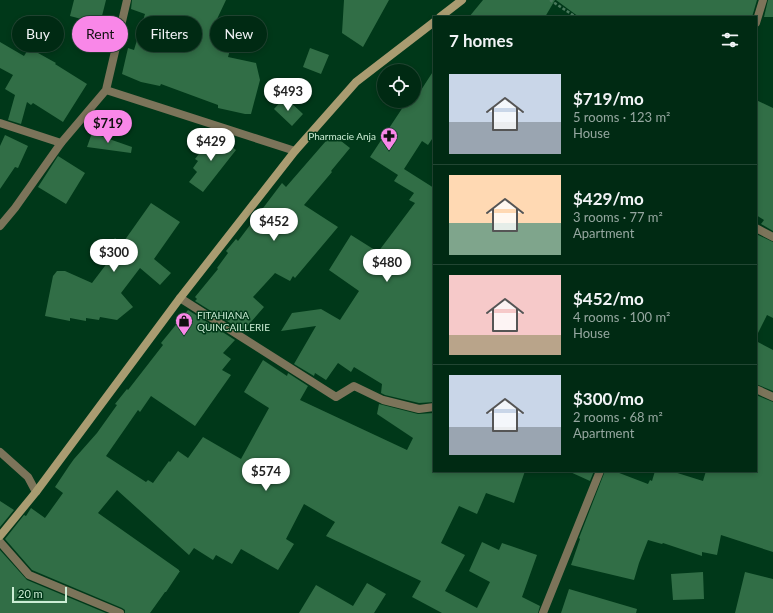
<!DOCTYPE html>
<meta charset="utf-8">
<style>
:root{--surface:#002a13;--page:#0a321c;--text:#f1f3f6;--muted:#95a7a0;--line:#224633;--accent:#f987e8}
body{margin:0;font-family:Lato,sans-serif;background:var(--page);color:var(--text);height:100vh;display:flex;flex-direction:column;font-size:15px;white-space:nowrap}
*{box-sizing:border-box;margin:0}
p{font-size:13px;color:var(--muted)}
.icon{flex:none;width:22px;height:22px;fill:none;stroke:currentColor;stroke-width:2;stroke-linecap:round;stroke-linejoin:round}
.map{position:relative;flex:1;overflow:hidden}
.side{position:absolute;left:433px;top:16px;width:324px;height:456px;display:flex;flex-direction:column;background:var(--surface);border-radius:0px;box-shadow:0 2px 6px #0003,0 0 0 1px var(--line)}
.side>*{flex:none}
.top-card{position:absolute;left:12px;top:16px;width:361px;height:36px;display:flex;gap:8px}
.buttons{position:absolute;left:377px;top:64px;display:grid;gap:8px}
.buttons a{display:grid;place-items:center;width:44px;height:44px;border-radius:50%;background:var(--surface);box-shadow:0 2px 6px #0003,0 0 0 1px var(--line);font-size:20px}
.scale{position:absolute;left:12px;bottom:10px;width:55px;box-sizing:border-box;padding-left:4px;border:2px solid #ccedd5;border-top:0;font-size:11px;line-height:14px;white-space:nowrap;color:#ccedd5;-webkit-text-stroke:3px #003819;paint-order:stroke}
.price{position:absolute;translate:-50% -34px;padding:0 9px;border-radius:14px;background:#fff;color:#222;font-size:13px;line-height:26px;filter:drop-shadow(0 1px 2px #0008)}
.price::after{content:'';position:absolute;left:50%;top:24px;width:12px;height:9px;margin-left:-6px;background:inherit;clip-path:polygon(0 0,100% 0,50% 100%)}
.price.active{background:var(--accent);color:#111}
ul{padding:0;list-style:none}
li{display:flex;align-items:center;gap:12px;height:100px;padding:0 16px}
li+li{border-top:1px solid var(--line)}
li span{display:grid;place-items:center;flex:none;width:112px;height:80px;border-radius:0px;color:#555}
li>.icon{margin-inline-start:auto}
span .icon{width:48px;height:48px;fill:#fffc;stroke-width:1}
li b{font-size:17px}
h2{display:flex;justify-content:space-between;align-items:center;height:48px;padding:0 16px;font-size:17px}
.chip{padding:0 14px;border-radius:18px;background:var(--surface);box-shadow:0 2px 6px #0003,0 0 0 1px var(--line);font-size:14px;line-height:36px}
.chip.active{background:var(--accent);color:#111}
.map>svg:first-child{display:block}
.building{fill:#316e46}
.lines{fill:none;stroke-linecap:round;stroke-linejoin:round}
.path{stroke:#4a795d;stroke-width:2.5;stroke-dasharray:3 2;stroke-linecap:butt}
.service{stroke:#7c745a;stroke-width:8}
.minor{stroke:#7c745a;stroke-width:8}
.secondary{stroke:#a99c71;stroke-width:8}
.labels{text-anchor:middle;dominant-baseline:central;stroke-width:3;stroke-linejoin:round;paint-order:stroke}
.poi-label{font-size:10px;fill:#ccedd5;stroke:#003819;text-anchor:end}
</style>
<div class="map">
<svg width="773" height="613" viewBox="0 0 773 613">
<rect width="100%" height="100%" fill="#003819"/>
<path class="building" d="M 74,0 L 106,0 L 100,24 L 70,16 Z
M 132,0 L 226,0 L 209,36 L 232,43 L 228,57 L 256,63 L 260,80 L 251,114 L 245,114 L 218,108 L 218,105 L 161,84 L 160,86 L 141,82 L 122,74 L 128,48 L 134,50 L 145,14 L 131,9 Z
M 344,0 L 389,0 L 363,47 L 342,33 Z
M 483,0 L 555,0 L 545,17 L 469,17 Z
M 556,0 L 757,0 L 752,17 L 579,17 Z
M 768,0 L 773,0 L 773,17 L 764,17 Z
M 0,42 L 24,56 L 29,48 L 56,63 L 55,64 L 87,84 L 63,122 L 33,103 L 31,105 L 27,102 L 21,124 L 8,120 L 15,95 L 5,89 L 13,75 L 0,68 Z
M 310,48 L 329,55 L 321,74 L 303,67 Z
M 434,70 L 434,136 L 428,145 L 422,141 L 404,169 L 434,188 L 434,402 L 419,403 L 385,395 L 381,393 L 382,384 L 354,367 L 351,372 L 338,363 L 326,380 L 315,373 L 314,376 L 294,364 L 316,326 L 281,331 L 292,313 L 321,309 L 340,320 L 359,291 L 329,270 L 351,235 L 378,252 L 415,203 L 409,200 L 414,193 L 394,181 L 398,175 L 370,157 L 407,101 L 414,101 Z
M 285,97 L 303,114 L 292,126 L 274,109 Z
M 756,100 L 773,108 L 773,231 L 761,224 L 764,220 L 756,215 Z
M 92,133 L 132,147 L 131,153 L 87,147 Z
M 215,133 L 236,150 L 203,192 L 189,182 L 197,172 L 193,168 L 198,161 L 195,159 Z
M 332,134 L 350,148 L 331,171 L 332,172 L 304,205 L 338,227 L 295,278 L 293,276 L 290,281 L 275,273 L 253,297 L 264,307 L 243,331 L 195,301 L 197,299 L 195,297 L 218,269 L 217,268 L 228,253 L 226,251 L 236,239 L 238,241 L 282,183 L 286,187 Z
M 5,135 L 28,146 L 18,168 L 15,167 L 0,189 L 0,146 Z
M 58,156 L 85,173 L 66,204 L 38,187 Z
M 151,203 L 180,222 L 154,259 L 171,273 L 160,285 L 140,268 L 121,293 L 133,307 L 117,320 L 100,317 L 99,320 L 86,318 L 86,321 L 70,318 L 70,321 L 45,316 L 53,276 L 57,271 L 65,271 L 92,283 L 111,258 L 103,253 L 115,238 L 122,244 Z
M 756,234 L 773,242 L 773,318 L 767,315 L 756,337 Z
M 188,310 L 235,340 L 223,353 L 231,359 L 222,370 L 231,375 L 195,426 L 151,396 L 140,412 L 138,410 L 106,456 L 146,482 L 148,480 L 153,483 L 169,461 L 170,462 L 178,451 L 188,458 L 203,437 L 241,459 L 269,408 L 244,392 L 263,360 L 287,376 L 288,373 L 308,386 L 300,400 L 407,450 L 413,438 L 377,414 L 379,404 L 418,414 L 434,413 L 434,471 L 525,471 L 514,503 L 486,493 L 477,514 L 459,506 L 441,543 L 465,555 L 445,591 L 477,608 L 490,582 L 469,571 L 482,542 L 499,550 L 502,543 L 537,555 L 522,597 L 540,606 L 538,613 L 442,613 L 412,597 L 421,581 L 326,536 L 335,522 L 304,504 L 286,539 L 294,544 L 278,570 L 241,549 L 232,564 L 216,555 L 213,560 L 194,548 L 189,555 L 117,490 L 98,513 L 179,570 L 179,571 L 180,571 L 166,592 L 165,592 L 150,613 L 125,613 L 125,610 L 122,608 L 32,570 L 5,539 L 24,515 L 26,516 L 31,508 L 45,518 L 63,493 L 55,487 L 69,466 L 74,459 L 97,433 L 117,405 L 115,404 L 127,389 L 128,390 L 163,345 L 161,343 Z
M 756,341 L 773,350 L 773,391 L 756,384 Z
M 756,395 L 773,402 L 773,552 L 721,535 L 717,555 L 702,552 L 702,556 L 663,543 L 662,544 L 648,540 L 639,563 L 634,580 L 571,565 L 580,539 L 579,538 L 605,471 L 614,471 L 648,484 L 650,480 L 652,481 L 655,471 L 671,471 L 703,481 L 706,471 L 756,471 Z
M 568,471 L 594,471 L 590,481 Z
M 0,501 L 14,510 L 0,527 Z
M 0,550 L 27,580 L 106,613 L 0,613 Z
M 703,572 L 704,599 L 673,600 L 671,574 Z
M 745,572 L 773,579 L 773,613 L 735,613 Z
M 367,583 L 386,594 L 374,613 L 299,613 L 316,585 L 353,606 Z
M 569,589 L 637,609 L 636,613 L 561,613 Z"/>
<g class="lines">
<path class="path" d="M 550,0 L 576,17"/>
<path class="service" d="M 0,123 L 61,143"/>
<path class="minor" d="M 127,0 L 106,90 L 295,151
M 756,23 L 763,0
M 0,226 L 15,208 L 61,143 L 106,90
M 756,229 L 756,228 L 773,237
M 180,298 L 336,397 L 354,386 L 383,400 L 419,409 L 434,407
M 756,389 L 773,397
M 0,452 L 28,477 L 36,492
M 0,542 L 29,575 L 120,613
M 543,613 L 600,471"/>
<path class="secondary" d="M 440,17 L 462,0
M 0,536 L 36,492 L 180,298 L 295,151 L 356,82 L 434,22"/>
</g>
<defs>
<g id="pharmacy-pin" transform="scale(0.9)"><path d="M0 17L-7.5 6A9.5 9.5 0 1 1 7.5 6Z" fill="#f987e8" stroke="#003819"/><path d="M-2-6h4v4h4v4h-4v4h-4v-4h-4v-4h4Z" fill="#111"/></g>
<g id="shop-pin" transform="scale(0.9)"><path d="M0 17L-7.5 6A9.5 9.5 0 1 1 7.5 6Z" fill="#f987e8" stroke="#003819"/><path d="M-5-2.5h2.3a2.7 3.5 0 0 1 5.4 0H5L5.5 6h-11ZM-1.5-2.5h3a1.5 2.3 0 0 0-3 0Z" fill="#111"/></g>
</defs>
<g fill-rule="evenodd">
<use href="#pharmacy-pin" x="389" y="136"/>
<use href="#shop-pin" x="184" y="321"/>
</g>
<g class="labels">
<g class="poi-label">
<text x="376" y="136">Pharmacie Anja</text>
<text x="197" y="315" text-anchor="start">FITAHIANA<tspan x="197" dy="12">QUINCAILLERIE</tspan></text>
</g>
</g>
</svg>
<div class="buttons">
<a><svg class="icon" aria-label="locate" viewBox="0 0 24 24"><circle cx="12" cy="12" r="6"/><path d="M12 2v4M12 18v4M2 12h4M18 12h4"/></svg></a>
</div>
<div class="scale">20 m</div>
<b class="price" style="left:288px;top:112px">$493</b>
<b class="price active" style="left:108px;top:144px">$719</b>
<b class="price" style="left:211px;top:162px">$429</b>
<b class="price" style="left:274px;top:242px">$452</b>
<b class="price" style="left:114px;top:273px">$300</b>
<b class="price" style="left:387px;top:283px">$480</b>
<b class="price" style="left:266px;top:492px">$574</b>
<div class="top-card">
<a class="chip">Buy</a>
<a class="chip active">Rent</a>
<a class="chip">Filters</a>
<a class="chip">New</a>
</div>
<section class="side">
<h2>7 homes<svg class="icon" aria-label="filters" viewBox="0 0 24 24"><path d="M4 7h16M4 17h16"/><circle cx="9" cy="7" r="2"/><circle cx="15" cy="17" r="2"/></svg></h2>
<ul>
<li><span style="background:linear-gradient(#c9d6e8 60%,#9aa5b1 0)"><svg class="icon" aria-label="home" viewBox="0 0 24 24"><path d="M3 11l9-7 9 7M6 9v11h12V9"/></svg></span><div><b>$719/mo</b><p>5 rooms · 123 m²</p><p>House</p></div></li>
<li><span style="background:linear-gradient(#ffd9b3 60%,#7fa58c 0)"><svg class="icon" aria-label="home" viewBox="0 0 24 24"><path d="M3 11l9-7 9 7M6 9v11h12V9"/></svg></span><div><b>$429/mo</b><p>3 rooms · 77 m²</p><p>Apartment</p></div></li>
<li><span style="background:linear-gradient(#f6c9c9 75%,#b9a48a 0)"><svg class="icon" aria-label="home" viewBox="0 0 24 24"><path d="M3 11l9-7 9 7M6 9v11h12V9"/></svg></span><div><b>$452/mo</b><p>4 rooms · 100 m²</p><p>House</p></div></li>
<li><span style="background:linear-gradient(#c9d6e8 65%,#9aa5b1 0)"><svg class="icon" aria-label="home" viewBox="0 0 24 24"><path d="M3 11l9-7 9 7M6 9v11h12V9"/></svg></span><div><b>$300/mo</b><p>2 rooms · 68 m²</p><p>Apartment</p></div></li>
</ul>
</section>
</div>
